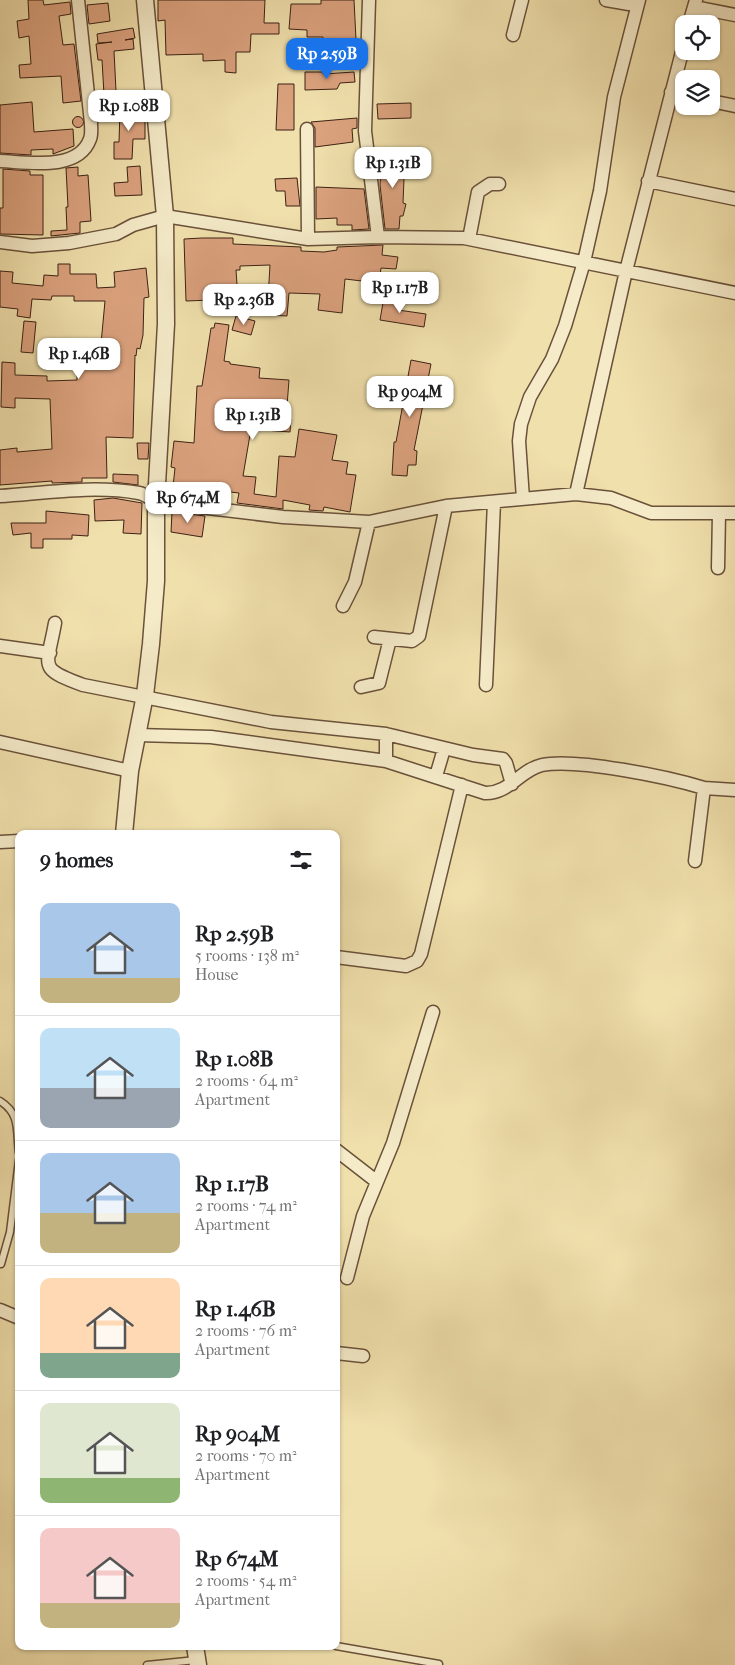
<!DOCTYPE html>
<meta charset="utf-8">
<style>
:root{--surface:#fff;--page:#f2f2f2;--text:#202124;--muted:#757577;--line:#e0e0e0;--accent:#1a73e8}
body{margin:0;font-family:"IM FELL French Canon",serif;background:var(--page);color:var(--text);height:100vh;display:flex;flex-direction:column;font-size:19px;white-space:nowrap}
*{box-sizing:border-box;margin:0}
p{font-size:16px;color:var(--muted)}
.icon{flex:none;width:28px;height:28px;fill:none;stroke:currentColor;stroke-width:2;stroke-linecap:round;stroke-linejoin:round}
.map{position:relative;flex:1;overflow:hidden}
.details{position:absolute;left:15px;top:830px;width:325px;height:820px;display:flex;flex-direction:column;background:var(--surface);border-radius:10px;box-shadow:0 1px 4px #0004}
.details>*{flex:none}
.fabs{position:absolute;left:675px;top:15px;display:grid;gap:10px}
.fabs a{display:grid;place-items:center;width:45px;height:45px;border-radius:10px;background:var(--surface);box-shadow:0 1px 4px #0004;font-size:25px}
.price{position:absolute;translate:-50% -42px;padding:0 11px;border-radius:10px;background:#fff;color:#222;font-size:16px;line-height:32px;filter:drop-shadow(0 1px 2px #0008)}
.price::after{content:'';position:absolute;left:50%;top:30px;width:15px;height:11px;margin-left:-8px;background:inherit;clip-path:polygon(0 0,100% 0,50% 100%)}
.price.current{background:var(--accent);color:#fff}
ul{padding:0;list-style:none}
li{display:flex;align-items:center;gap:15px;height:125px;padding:0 25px}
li+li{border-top:1px solid var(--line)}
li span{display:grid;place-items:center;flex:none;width:140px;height:100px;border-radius:10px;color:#555}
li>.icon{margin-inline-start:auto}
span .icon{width:60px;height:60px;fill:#fffc;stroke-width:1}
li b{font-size:21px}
h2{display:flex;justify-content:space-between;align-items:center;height:60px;padding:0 25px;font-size:21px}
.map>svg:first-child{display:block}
.building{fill:#dba27e;stroke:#3d2114}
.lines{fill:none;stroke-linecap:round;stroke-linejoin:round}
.service-casing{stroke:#6a513a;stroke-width:9}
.minor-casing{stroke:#6a513a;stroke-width:15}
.tertiary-casing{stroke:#6a513a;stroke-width:19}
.service{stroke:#f5ebc9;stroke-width:6}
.minor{stroke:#f5ebc9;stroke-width:12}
.tertiary{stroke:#f5ebc9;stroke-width:16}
</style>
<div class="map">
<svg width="735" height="1665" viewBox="0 0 735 1665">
<rect width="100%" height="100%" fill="#f0e0ac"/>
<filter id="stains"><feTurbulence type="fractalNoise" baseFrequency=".004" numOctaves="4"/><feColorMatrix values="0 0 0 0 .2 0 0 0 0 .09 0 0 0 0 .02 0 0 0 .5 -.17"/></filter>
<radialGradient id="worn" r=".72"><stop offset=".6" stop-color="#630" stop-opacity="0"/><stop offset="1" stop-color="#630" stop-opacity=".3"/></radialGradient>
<path class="building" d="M 28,0 L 43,0 L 44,5 L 70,2 L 71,14 L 59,16 L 63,45 L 74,44 L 81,101 L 63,103 L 61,76 L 20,78 L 19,65 L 31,64 L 29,36 L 19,38 L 17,21 L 29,19 Z
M 158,0 L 265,0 L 264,23 L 279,23 L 279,34 L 251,34 L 250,52 L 236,52 L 236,73 L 225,72 L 225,60 L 203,61 L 203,54 L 166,55 L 165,20 L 158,21 Z
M 321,0 L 354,0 L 356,40 L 323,42 L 323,37 L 307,37 L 307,30 L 289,29 L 291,4 L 321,4 Z
M 108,3 L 110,21 L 89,24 L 87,5 Z
M 133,28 L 135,38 L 125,40 L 133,39 L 134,49 L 114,51 L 117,111 L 105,112 L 102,60 L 98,60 L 96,44 L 112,42 L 98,43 L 97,34 Z
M 305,72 L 323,72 L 323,74 L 354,72 L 355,82 L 340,83 L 337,89 L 305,90 Z
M 278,84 L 294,84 L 294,130 L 276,130 Z
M 32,102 L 34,132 L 73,129 L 74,146 L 53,154 L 53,149 L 31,150 L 31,155 L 0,153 L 0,105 Z
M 411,103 L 411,118 L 378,119 L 377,104 Z
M 120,109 L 145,110 L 145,139 L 133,139 L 132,159 L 114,159 L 114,142 L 119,142 Z
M72.5 122a5.5 5.5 0 1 1 11 0a5.5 5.5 0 1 1-11 0Z
M 357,118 L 357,128 L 352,129 L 353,142 L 315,147 L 315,128 L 311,122 Z
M 382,154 L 405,154 L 403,203 L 406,204 L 403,216 L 400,216 L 399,229 L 385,229 L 380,185 Z
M 140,166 L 142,195 L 115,196 L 114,183 L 128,182 L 127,167 Z
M 78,167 L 78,176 L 88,175 L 91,221 L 80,222 L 80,233 L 51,236 L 51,231 L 67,230 L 66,207 L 68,207 L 66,168 Z
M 3,169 L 30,171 L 30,175 L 43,175 L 43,235 L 0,234 L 0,208 L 3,208 Z
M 297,178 L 300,206 L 286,206 L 285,191 L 276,191 L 275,179 Z
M 316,187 L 364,189 L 369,229 L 352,230 L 352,225 L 337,225 L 337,218 L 316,219 Z
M 202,238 L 233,238 L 233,244 L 301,247 L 301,251 L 324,252 L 337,250 L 337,247 L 383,245 L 382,255 L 398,257 L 396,269 L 381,268 L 379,283 L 345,279 L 342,313 L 318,310 L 320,294 L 289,293 L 287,316 L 267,315 L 270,265 L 240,266 L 240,270 L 236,270 L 238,299 L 186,301 L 184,239 Z
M 58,264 L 70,264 L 70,274 L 96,274 L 97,288 L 115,287 L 114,272 L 146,268 L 149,297 L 144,298 L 143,335 L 140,349 L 137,348 L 136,356 L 135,355 L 133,438 L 106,437 L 107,478 L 82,478 L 82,482 L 52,483 L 52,481 L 0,485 L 0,450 L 17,448 L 17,452 L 52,449 L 50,399 L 15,398 L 15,408 L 1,407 L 2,362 L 15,363 L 15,375 L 47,376 L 47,381 L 77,380 L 77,365 L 99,365 L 105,301 L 74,301 L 74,296 L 52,296 L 51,300 L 32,299 L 30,318 L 17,316 L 18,309 L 0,307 L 0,271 L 13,272 L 12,283 L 43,286 L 44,275 L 58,276 Z
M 384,297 L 400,299 L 398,310 L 426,314 L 424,327 L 380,320 Z
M 236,316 L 255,321 L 251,335 L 232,330 Z
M 24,321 L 36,322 L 33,353 L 21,352 Z
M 215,323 L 229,325 L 224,361 L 230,362 L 230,364 L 260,368 L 259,378 L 289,380 L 286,419 L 291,419 L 290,432 L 251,429 L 243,476 L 256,477 L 254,494 L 276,497 L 279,456 L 295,457 L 299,429 L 337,435 L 332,460 L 348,462 L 346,474 L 356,475 L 350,512 L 324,507 L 323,511 L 309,510 L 310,505 L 283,500 L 283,509 L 237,503 L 239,493 L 204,489 L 203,499 L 172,496 L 175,468 L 171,467 L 174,441 L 194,443 L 197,386 L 202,386 L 211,328 L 214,328 Z
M 411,360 L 431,364 L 414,450 L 417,451 L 416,465 L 408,465 L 407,476 L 392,475 L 394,442 L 396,442 Z
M 137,443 L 149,443 L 148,459 L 138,459 Z
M 113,474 L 138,475 L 138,485 L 113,482 Z
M 113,498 L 142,503 L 141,534 L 123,533 L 124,520 L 95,521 L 94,500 Z
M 46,511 L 89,515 L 88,536 L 72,535 L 72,539 L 43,539 L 43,548 L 31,548 L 31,533 L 13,535 L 11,523 L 46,523 Z
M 172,512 L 205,516 L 202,537 L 171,532 Z"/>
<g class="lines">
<g class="service-casing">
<path id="service" d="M 0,1101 C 21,1114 16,1131 19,1153
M 1,1264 L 10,1232 L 19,1160
M 336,1646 L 439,1664
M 147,1665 L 196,1660"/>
</g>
<g class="minor-casing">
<path id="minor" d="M 369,0 L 365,131 L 378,237
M 606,0 L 629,4 L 638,0
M 694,7 L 735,15
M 689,24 L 696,0
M 513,35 L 522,0
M 671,92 L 684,94
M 711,101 L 735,106
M 307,129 L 308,239
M 0,161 C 27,162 78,172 90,139 C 92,134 91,128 91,123 L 78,0
M 648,181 L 735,199
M 469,239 L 478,192 L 490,184 L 499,184
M 0,242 L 32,246 L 69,243 L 116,234 L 133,225 L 165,216 L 308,239 L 378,237 L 464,238 L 735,293
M 576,494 L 626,271 L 684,44
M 0,496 C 45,493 94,485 139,493 C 145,494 151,499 156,502 L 283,517 L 369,522 L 446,506 L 576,494 L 611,498 L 651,513 L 735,513
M 523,499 L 519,441 L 521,424 L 530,397 L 552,359 L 565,326 L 584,262 L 600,191 L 614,97 L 639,0
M 718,568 L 719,513
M 343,606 L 355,582 L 369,522
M 55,623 C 47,668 37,668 83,685 L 271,722 L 386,734 L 473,755 L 503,759 L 506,763 L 512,784
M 374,637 L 412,641 L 419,636 L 446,506
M 0,646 L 50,653
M 486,685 L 494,502
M 361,687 L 379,683 L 390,639
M 386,734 L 386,761
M 137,735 L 211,737 L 386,761 L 485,793 C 509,794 520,770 542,765 C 576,758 668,777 704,788 L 695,861
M 0,742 L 130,771
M 436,776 L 444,749
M 704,788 L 735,790
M 0,842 L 19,841
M 336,957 L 406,966 L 417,961 L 421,954 L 462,785
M 336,1150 L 376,1181
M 347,1278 L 363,1216 L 393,1143 L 433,1012
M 0,1310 L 19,1318
M 336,1353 L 363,1356"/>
</g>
<g class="tertiary-casing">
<path id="tertiary" d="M 124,834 L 130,771 L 145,695 L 151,644 L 156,581 L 156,502 L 166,324 L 165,216 L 145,0
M 195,1646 L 198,1665"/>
</g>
<use href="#service" class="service"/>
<use href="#minor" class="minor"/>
<use href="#tertiary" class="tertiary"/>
</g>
<rect width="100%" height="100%" filter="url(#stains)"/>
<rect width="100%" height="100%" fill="url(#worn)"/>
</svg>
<div class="fabs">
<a><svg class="icon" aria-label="locate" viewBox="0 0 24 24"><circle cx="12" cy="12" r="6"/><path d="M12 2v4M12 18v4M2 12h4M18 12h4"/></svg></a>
<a><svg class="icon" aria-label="layers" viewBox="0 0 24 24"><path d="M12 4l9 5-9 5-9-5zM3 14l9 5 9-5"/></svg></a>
</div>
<b class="price current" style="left:327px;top:80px">Rp 2.59B</b>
<b class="price" style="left:129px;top:132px">Rp 1.08B</b>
<b class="price" style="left:393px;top:189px">Rp 1.31B</b>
<b class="price" style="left:400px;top:314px">Rp 1.17B</b>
<b class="price" style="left:244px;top:326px">Rp 2.36B</b>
<b class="price" style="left:79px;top:380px">Rp 1.46B</b>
<b class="price" style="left:410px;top:418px">Rp 904M</b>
<b class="price" style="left:253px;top:441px">Rp 1.31B</b>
<b class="price" style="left:188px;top:524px">Rp 674M</b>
<section class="details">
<h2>9 homes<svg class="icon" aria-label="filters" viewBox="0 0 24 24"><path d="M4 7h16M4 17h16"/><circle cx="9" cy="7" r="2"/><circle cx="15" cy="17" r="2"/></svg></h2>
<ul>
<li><span style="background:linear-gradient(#a9c7e8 75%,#c2b280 0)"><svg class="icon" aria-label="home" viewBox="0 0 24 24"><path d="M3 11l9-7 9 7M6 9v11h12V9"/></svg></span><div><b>Rp 2.59B</b><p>5 rooms · 138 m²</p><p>House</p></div></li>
<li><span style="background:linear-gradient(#bfe0f5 60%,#9aa5b1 0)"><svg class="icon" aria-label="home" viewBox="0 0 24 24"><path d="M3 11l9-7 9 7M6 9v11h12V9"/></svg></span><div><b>Rp 1.08B</b><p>2 rooms · 64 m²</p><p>Apartment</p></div></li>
<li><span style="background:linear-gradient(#a9c7e8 60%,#c2b280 0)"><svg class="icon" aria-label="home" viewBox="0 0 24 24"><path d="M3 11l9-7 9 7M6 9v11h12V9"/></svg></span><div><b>Rp 1.17B</b><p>2 rooms · 74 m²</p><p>Apartment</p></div></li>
<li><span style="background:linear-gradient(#ffd9b3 75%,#7fa58c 0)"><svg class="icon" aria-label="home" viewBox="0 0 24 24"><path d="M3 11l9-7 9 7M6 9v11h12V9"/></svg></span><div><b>Rp 1.46B</b><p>2 rooms · 76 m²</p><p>Apartment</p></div></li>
<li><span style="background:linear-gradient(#dfe7d0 75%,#8fb573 0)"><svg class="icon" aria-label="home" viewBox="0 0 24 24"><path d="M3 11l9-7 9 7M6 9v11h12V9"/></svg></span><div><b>Rp 904M</b><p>2 rooms · 70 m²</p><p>Apartment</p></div></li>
<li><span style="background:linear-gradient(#f6c9c9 75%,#c2b280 0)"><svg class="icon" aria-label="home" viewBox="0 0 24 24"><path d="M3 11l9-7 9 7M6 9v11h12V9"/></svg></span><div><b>Rp 674M</b><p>2 rooms · 54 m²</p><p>Apartment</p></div></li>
</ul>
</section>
</div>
